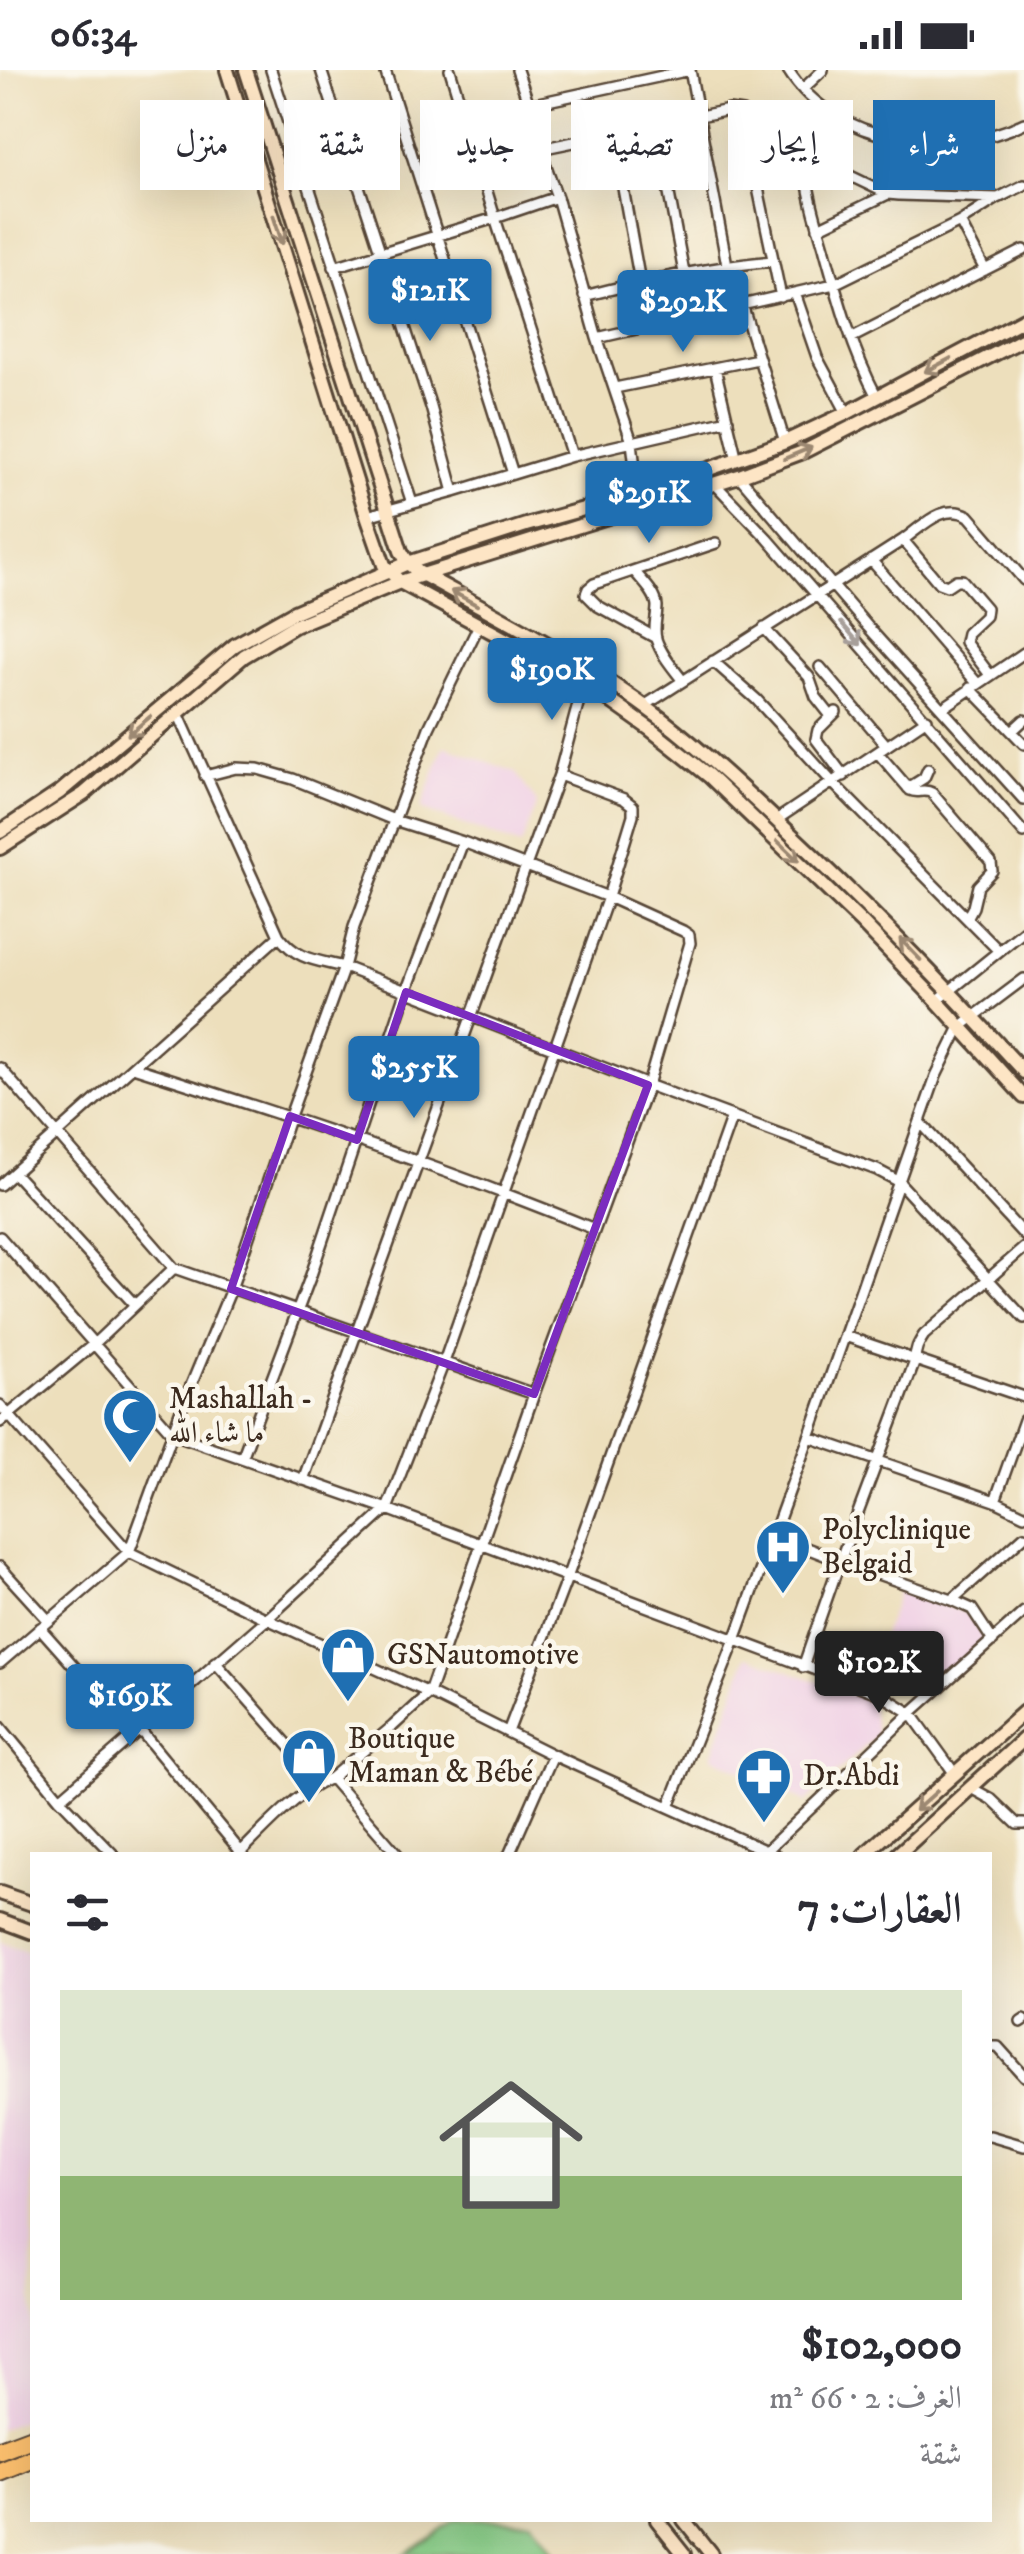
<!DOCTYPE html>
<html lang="ar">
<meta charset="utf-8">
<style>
:root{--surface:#fff;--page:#f2f2f3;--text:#2b2b33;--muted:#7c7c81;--line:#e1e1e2;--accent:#1f6fb2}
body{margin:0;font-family:"IM FELL DW Pica",Amiri,serif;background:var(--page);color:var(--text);direction:rtl;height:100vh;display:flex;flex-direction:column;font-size:38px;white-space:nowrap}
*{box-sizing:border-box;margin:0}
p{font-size:32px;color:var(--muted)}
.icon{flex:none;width:55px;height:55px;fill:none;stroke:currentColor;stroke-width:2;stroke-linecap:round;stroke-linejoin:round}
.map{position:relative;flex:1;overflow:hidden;direction:ltr}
.side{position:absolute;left:30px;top:1782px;width:962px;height:670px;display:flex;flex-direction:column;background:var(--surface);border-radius:0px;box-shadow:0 10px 40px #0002;direction:rtl}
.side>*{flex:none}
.top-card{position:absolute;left:30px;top:30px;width:965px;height:90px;direction:rtl;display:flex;gap:20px}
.price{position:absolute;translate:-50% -85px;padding:0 22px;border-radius:10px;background:var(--accent);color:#fff;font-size:32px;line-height:65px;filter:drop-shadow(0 2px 5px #0008)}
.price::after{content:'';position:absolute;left:50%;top:60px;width:30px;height:22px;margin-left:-15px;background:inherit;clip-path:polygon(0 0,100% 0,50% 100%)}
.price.on{background:#222;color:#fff}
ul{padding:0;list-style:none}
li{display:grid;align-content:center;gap:20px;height:530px;padding:0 30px}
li+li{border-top:2px solid var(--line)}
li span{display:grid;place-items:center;height:310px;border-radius:0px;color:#555}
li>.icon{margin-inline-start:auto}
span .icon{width:180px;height:180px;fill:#fffc;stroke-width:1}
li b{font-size:42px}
h2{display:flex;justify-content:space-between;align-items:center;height:120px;padding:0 30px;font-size:42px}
.tag{padding:0 35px;border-radius:0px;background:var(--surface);box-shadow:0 10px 40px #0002;font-size:35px;line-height:90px}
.tag.on{background:var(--accent);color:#fff}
.status{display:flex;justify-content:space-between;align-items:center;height:70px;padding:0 50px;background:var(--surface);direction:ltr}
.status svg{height:28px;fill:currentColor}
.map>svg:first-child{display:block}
.built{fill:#f0d0e5}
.green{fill:#85ca84;stroke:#607a51;stroke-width:2.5}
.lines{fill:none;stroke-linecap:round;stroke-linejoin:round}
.street-casing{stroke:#564536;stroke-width:14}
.secondary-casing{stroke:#564536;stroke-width:18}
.highway-casing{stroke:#564536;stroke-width:22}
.street{stroke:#fff;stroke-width:9}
.secondary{stroke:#fde5c5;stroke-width:12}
.highway{stroke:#fabe6d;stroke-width:18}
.oneway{stroke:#9c8872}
.oneway2{stroke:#a79f9a}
.marked{fill:none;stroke:#7b2cbf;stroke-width:8;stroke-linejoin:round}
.labels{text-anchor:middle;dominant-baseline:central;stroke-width:9;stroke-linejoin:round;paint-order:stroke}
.poi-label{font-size:30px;fill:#3b2a1e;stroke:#fbf7ec;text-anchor:start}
</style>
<div class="status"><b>06:34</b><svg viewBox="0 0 49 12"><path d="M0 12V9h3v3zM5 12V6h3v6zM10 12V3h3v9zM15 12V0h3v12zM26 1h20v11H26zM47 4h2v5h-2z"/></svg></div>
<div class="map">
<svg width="1024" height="2484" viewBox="0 0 1024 2484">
<rect width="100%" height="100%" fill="#fbf7ec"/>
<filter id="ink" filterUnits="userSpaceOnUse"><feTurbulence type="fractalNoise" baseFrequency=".01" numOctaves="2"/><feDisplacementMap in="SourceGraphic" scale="20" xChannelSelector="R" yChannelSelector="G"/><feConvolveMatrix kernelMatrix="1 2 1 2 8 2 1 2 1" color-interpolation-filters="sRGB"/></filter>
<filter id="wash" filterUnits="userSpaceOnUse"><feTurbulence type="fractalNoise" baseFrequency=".0048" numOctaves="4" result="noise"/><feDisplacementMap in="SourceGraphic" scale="40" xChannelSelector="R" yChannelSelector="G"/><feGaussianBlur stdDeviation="2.25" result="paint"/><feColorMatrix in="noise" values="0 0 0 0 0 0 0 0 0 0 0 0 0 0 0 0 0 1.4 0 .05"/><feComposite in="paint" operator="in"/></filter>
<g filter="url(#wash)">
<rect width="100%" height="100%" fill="#eddfbc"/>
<path class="built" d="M 444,676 L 515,702 L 537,733 L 521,776 L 421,739 Z
M 900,1519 L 966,1543 L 985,1569 L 927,1621 L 870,1601 Z
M 747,1586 L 869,1630 L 877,1665 L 806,1732 L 712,1686 Z
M 0,1872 L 32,1884 L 32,2346 L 0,2359 Z"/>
<path class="green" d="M 454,2450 L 531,2450 L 554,2484 L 404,2484 Z"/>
</g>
<g filter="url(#ink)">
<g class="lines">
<g class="street-casing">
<path id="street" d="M 271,0 L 412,433
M 321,0 L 431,337 L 454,422 L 572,386 L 728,350
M 385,0 L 513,404
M 450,0 L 495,148 L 572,386
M 517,0 L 529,35 L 540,79 L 557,127 L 597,268 L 632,372 L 638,424
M 690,0 L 727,195
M 788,0 C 834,74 950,90 1024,53
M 803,19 L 823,0
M 529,35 L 690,0
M 656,55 L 684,203
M 613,63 L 640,212
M 540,79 L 729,40 L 742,42 L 781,227
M 960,152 L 985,200
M 818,158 L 888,124
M 334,197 L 495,148 L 557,127
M 795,223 L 817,287 L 847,343
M 584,226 C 647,210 709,197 773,191
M 742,234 L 785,372
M 597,268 L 834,214 L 960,152 L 996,129
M 851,268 L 1024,180
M 715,298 L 737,390
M 615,318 L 758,289
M 877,327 C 852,280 838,228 824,177 C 816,150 807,120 805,92 L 809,88 L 815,89 L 888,124 L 899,125 L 998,128 L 1024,115
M 739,406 L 868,557 L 1024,730
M 715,414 L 768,469 L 1024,763
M 367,446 L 454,422
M 903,470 L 939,513 L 947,516 L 956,510 L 962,510 L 986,538 L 985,546 L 967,563 L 965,572 L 990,605
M 871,490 L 977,613
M 635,502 C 642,511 656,523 657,536 C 657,547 653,557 656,569 C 661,584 673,598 683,611
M 764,558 L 809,607 L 816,627 L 831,646
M 656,568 L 598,536 L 586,524 L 588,519 L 594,514 L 716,473
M 713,591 L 756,629 L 833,713 L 999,881
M 820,597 L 887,676
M 970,618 L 1024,674
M 644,636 L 903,470 C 923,456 943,432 969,446 L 1024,510
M 943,638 L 1024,583
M 177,641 L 279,866 C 297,890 316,890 344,897 L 648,1015 L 877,1100 L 898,1111 L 1024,1248
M 836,642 L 818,660 L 816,669 L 844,706
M 1012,661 L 1024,650
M 878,683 L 910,720 C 918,724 924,718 932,723 L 991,792 L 992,801 L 978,816 L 973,837 L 967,848
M 205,706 L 236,698 L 258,699 L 293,709 L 394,750 L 463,772 L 608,827 L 683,861 L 689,865 L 690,873 L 648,1015 L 534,1324 L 429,1623 L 393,1656 L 331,1708 C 300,1719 262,1761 238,1785
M 908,718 L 924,708 L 928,699
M 776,750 L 927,649
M 937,931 L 1024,861
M 133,997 C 288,1046 443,1097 594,1159
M 0,998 L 174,1198 L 534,1324
M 921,1053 L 1024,1165
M 14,1103 L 135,1235
M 0,1115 L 279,866
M 0,1167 L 173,1364 L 387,1439 L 880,1624 L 911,1643 L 955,1704
M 845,1266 L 1024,1327
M 0,1335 L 129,1482 L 267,1549 L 429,1623 L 553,1685 L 775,1785
M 0,1352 L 94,1274 L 174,1198
M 809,1367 L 995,1431 L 1024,1445
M 242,1388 L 311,1205 L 406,922 L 463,772
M 303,1410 L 559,705 L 584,612
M 995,1431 L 1024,1350
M 773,1465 L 840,1491 L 952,1530 L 972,1539 L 993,1571
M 0,1497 L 49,1551
M 952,1530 L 1024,1466
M 40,1558 L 87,1611 L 140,1660 L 241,1782
M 215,1592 L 320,1711
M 0,1593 L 129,1482 L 182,1337 L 231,1219 L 290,1046 L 344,897 L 354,857 L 429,658 L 479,555
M 803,1597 L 840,1491 L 915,1291 C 915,1280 918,1274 924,1265 L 1024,1178
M 0,1656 L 60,1729 L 114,1785
M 508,1662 L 567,1508 L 732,1046
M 331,1708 L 398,1785
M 971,1718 L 991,1729 L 1017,1754 L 1024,1754
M 60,1729 L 267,1549 L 387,1439 L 444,1292 L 608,827 L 633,745 L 633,736 L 624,729 L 559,705
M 669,1737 L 735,1570 L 809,1367 L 936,1006 L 960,957 L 1024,909
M 765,1782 L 911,1643 L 1024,1542
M 509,1785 L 553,1685
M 1021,1952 L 1024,1950
M 990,1977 L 998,1977 L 1024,2006
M 990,2066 L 1024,2076"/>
</g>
<g class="secondary-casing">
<path id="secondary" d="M 227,0 L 367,446 L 384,495 L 400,512 L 584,612 L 650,659 L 709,706 L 862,853 L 937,931 L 1024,1027
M 246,0 L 401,481 L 408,493 L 418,502 C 500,547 584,590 659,647 C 707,684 751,726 795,768 C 875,843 950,921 1024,1002
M 0,762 L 60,722 L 235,575 L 294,542 L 408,493 L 526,455 L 638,424 L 785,372 L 847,343 L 1024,249
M 0,778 L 84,724 L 244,586 L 294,556 L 400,512 L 739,406 L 803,382 L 1024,269
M 864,1785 L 1024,1642
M 897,1785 L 1024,1669
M 0,1823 L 32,1834
M 0,1850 L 32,1862
M 657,2450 L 684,2484
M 684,2450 L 711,2484"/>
</g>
<g class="highway-casing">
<path id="highway" d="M 0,2380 L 32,2368
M 0,2402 L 32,2389"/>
</g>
<use href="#street" class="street"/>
<use href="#secondary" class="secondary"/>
<use href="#highway" class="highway"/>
</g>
<defs><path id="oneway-shaft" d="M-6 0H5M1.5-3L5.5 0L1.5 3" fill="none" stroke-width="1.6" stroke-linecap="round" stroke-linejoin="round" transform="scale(2.5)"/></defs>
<g class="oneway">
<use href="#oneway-shaft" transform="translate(278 160) rotate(72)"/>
<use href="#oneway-shaft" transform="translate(938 295) rotate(152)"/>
<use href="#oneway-shaft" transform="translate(798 383) rotate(-23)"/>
<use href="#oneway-shaft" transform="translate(464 528) rotate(-151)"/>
<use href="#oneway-shaft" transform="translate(139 656) rotate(140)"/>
<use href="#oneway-shaft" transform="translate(788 781) rotate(44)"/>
<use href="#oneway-shaft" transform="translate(910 879) rotate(-134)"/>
<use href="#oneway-shaft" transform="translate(926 1731) rotate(138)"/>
</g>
<use class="oneway2" href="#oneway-shaft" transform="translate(851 564) rotate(49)"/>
</g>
<path class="marked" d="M 406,922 L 648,1015 L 534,1324 L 231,1219 L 290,1046 L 357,1070 Z"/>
<defs>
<g id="mosque-pin" transform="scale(2.875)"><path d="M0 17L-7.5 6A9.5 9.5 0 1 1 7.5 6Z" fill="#1f6fb2" stroke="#fbf7ec"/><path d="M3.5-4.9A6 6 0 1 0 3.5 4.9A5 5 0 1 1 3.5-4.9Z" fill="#fff"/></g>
<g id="hospital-pin" transform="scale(2.875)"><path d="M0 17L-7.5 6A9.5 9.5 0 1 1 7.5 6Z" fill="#1f6fb2" stroke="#fbf7ec"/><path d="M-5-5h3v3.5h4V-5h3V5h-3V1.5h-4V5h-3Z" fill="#fff"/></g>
<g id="shop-pin" transform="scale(2.875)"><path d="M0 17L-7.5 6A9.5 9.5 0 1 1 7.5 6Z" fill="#1f6fb2" stroke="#fbf7ec"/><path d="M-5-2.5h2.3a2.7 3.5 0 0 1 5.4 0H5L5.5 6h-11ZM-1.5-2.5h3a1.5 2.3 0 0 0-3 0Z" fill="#fff"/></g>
<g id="pharmacy-pin" transform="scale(2.875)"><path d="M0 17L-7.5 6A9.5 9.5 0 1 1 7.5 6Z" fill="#1f6fb2" stroke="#fbf7ec"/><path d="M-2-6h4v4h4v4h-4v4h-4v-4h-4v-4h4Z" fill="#fff"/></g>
</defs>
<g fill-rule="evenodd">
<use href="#mosque-pin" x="130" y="1346"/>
<use href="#hospital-pin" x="783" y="1477"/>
<use href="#shop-pin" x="348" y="1585"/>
<use href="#shop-pin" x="309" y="1686"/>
<use href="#pharmacy-pin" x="764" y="1706"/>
</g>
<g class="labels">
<g class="poi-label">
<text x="169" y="1329">Mashallah -<tspan x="169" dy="34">ما شاء الله</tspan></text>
<text x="822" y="1460">Polyclinique<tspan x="822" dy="34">Belgaid</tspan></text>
<text x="387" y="1585">GSNautomotive</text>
<text x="348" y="1669">Boutique<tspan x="348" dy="34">Maman &amp; Bébé</tspan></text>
<text x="803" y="1706">Dr.Abdi</text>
</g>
</g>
</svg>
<b class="price" style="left:430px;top:274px">$121K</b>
<b class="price" style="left:683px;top:285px">$292K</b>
<b class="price" style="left:649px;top:476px">$291K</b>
<b class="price" style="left:552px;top:653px">$190K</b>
<b class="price" style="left:414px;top:1051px">$255K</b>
<b class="price on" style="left:879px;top:1646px">$102K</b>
<b class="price" style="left:130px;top:1679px">$169K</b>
<div class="top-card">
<a class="tag on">شراء</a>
<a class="tag">إيجار</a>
<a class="tag">تصفية</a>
<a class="tag">جديد</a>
<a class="tag">شقة</a>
<a class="tag">منزل</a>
</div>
<section class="side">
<h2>العقارات: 7<svg class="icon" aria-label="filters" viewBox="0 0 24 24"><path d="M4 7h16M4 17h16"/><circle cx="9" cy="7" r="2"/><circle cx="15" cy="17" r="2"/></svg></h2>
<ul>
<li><span style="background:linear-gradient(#dfe7d0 60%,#8fb573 0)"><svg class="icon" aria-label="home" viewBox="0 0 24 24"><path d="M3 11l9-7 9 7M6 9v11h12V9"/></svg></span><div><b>$102,000</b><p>الغرف: 2 · 66 m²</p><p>شقة</p></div></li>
</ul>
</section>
</div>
